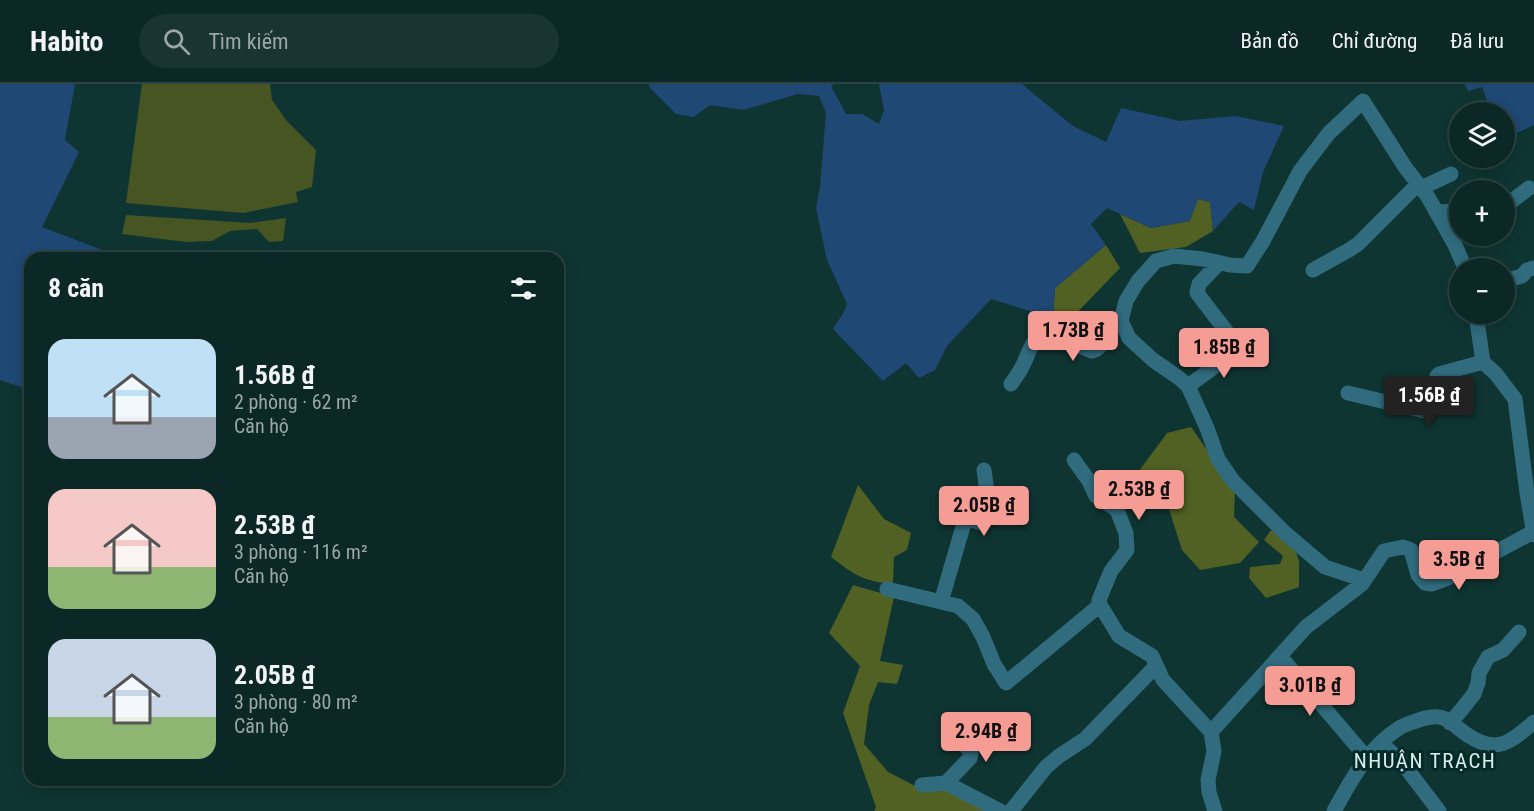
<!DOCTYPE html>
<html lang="vi">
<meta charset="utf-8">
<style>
:root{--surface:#0b2826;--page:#193432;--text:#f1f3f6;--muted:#9aa6a7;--line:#2b4443;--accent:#f59c94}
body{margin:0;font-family:"Roboto Condensed",sans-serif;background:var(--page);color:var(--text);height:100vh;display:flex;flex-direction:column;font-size:22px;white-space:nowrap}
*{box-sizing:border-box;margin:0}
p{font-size:20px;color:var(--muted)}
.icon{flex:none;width:33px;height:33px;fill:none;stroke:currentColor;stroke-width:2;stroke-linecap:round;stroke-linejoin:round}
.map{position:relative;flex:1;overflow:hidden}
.side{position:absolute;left:24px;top:168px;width:540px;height:534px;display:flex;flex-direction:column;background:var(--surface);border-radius:18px;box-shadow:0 3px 15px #0003,0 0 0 2px var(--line)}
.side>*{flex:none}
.tools{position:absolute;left:1449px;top:18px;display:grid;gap:12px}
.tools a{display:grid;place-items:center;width:66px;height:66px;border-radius:50%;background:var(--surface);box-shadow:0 3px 15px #0003,0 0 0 2px var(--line);font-size:30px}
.price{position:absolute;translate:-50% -51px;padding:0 14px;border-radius:6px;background:var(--accent);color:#111;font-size:20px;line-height:39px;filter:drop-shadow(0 2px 3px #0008)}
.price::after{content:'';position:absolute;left:50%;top:36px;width:18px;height:14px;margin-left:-9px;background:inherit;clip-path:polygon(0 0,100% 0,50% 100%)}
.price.selected{background:#222;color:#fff}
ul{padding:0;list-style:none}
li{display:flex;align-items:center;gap:18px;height:150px;padding:0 24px}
li span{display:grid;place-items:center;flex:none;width:168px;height:120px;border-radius:18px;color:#555}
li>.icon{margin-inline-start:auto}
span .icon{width:72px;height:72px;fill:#fffc;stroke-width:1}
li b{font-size:26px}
h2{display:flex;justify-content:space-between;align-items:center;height:72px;padding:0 24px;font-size:26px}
header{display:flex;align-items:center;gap:36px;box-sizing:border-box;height:84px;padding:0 30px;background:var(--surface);border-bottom:2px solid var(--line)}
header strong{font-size:28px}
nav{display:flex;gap:33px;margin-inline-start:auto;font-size:21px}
.search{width:420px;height:54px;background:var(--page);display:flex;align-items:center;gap:15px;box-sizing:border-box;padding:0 21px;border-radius:33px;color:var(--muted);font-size:22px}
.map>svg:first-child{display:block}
.green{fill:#475523}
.forest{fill:#506123}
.water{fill:#1f4875}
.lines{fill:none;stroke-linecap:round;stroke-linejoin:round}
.minor{stroke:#316c7e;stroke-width:15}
.labels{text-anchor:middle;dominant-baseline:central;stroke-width:6;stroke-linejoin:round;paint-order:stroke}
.quarter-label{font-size:21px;letter-spacing:1.5px;fill:#d9edea;stroke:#032a28}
</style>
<header>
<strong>Habito</strong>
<div class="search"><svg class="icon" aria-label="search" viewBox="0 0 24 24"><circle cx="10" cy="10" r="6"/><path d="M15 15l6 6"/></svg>Tìm kiếm</div>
<nav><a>Bản đồ</a><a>Chỉ đường</a><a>Đã lưu</a></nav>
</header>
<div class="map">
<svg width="1534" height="727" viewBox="0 0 1534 727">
<rect width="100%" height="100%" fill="#0f3532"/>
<path class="green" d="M 142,0 L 270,0 L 272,16 L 286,36 L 316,66 L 312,103 L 296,108 L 298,118 L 243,129 L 126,119 Z
M 126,131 L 250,139 L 286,134 L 283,157 L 269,158 L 257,145 L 230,147 L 212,157 L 186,158 L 122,150 Z"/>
<path class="forest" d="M 1197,115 L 1210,118 L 1213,147 L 1186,163 L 1140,169 L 1120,130 L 1151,144 L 1190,137 Z
M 1106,161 L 1120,184 L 1064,242 L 1053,234 L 1055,204 Z
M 1191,343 L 1235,406 L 1234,433 L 1259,458 L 1240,479 L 1200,486 L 1182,466 L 1167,419 L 1136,391 L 1167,349 Z
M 858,401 L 884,435 L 911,449 L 907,466 L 894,473 L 893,500 C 862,497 855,491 831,473 Z
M 1271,446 L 1295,464 L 1299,477 L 1299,503 L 1266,514 L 1249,494 L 1250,483 L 1280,480 L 1283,472 L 1264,456 Z
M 853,501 L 894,513 L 880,577 L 903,581 L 897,600 L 878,598 L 869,621 L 864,660 L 888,688 L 923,706 L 948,704 L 992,727 L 874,727 L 876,723 L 843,629 L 860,582 L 829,549 Z"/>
<path class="water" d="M 0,0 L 75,0 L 65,56 L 79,68 L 42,143 L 105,167 L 104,174 L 30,174 L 30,306 L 0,296 Z
M 648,0 L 835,0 L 831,2 L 846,30 L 862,30 L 879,40 L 884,26 L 879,0 L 1022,0 L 1073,42 L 1106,58 L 1121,24 L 1180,37 L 1236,32 L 1284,42 L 1263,88 L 1254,126 L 1239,118 L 1213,147 L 1210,118 L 1198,115 L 1190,137 L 1151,144 L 1107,124 L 1091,140 L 1106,161 L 1055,204 L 1053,234 L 991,215 L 947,262 L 935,286 L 919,294 L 906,279 L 883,297 L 833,245 L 845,226 L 847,220 L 827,176 L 816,124 L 820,103 L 826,29 L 819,12 L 798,10 L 743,26 L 710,21 L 694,33 L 676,30 L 651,5 Z
M 1465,0 L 1534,0 L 1534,41 L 1511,52 L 1505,42 L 1504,28 L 1491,28 L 1482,3 L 1468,7 Z"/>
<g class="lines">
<path class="minor" d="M 1421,104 L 1451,90
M 1504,123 L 1529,104
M 1437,128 L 1460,127
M 1219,179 L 1199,200 L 1197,209 L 1230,252 L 1236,267
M 1313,186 L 1349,166 L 1358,160 L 1418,100
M 1504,197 L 1522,192 L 1527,186 L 1534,184
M 1476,230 L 1483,278 L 1496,290 L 1515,315 L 1527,409 L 1534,451
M 1011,300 C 1015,294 1019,289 1022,283 C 1029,271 1032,248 1050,250 L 1092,267 C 1104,264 1103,253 1109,244 C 1112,240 1117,238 1121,235
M 1188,302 L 1236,267 L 1246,265 L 1256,267
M 1348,309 L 1424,327 L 1431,321 L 1437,292 L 1439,290 L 1483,278
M 1074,376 L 1089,397 L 1096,412 L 1117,426 L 1126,449 L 1127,466 L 1111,487 L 1099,516 L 1100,521
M 1364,496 L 1325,483 L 1285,449 L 1233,397 L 1218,375 L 1207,344 L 1188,302 L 1179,294 L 1153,276 L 1129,254 L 1121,237 L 1126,217 L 1138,197 L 1156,177 L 1174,172 L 1203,175 L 1230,181 L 1247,182 L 1263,157 L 1300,87 L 1329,49 L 1363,17 L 1405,83 L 1428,113 L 1455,161 L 1465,184
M 887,505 L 958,522 L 973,535 L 983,553 L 994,580 L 1006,599 L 1100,521 L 1119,552 L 1152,572 L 1163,596 L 1211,648 L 1214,667 L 1208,696 L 1209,708 L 1215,727
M 941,518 L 964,439 L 968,435 L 978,438 C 989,422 987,404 984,386
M 1280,572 L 1360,666 L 1366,675
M 1450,639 L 1462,625 L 1474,610 L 1478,599 L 1479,589 L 1488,573 L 1503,566 L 1519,548
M 1211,648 L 1306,543 L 1362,500 L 1384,467 L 1403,463 L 1411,466 L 1418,491 L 1425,499 L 1432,500 L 1448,494 L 1533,448
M 1381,659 L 1400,676 L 1439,727
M 946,699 L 970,674 L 971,669 L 958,652
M 922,701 L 946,699 L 1000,727
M 1011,727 L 1046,683 L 1059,672 L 1085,655 L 1156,582
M 1334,727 C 1351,696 1368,664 1399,644 C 1404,641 1411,639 1416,637 C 1423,634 1436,631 1443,634 C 1451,637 1459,645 1466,650 C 1497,671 1509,659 1534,638"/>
</g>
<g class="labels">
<g class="quarter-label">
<text x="1425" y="677">NHUẬN TRẠCH</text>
</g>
</g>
</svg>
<div class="tools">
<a><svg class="icon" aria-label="layers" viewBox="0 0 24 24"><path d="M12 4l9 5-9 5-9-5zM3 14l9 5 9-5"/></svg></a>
<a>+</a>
<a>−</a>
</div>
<b class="price" style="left:1073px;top:278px">1.73B ₫</b>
<b class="price" style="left:1224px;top:295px">1.85B ₫</b>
<b class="price selected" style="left:1429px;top:343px">1.56B ₫</b>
<b class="price" style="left:1139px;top:437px">2.53B ₫</b>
<b class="price" style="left:984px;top:453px">2.05B ₫</b>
<b class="price" style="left:1459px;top:507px">3.5B ₫</b>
<b class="price" style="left:1310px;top:633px">3.01B ₫</b>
<b class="price" style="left:986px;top:679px">2.94B ₫</b>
<section class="side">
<h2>8 căn<svg class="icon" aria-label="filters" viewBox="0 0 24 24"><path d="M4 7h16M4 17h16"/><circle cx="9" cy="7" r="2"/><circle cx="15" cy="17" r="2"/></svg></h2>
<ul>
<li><span style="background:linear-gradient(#bfe0f5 65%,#9aa5b1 0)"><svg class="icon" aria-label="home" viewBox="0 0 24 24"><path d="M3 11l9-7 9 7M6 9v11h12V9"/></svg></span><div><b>1.56B ₫</b><p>2 phòng · 62 m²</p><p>Căn hộ</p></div></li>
<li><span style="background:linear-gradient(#f6c9c9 65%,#8fb573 0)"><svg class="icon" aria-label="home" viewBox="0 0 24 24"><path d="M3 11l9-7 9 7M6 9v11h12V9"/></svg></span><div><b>2.53B ₫</b><p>3 phòng · 116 m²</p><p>Căn hộ</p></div></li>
<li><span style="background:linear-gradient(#c9d6e8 65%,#8fb573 0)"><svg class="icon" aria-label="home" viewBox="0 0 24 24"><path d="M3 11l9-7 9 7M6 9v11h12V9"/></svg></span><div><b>2.05B ₫</b><p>3 phòng · 80 m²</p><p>Căn hộ</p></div></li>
</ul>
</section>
</div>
